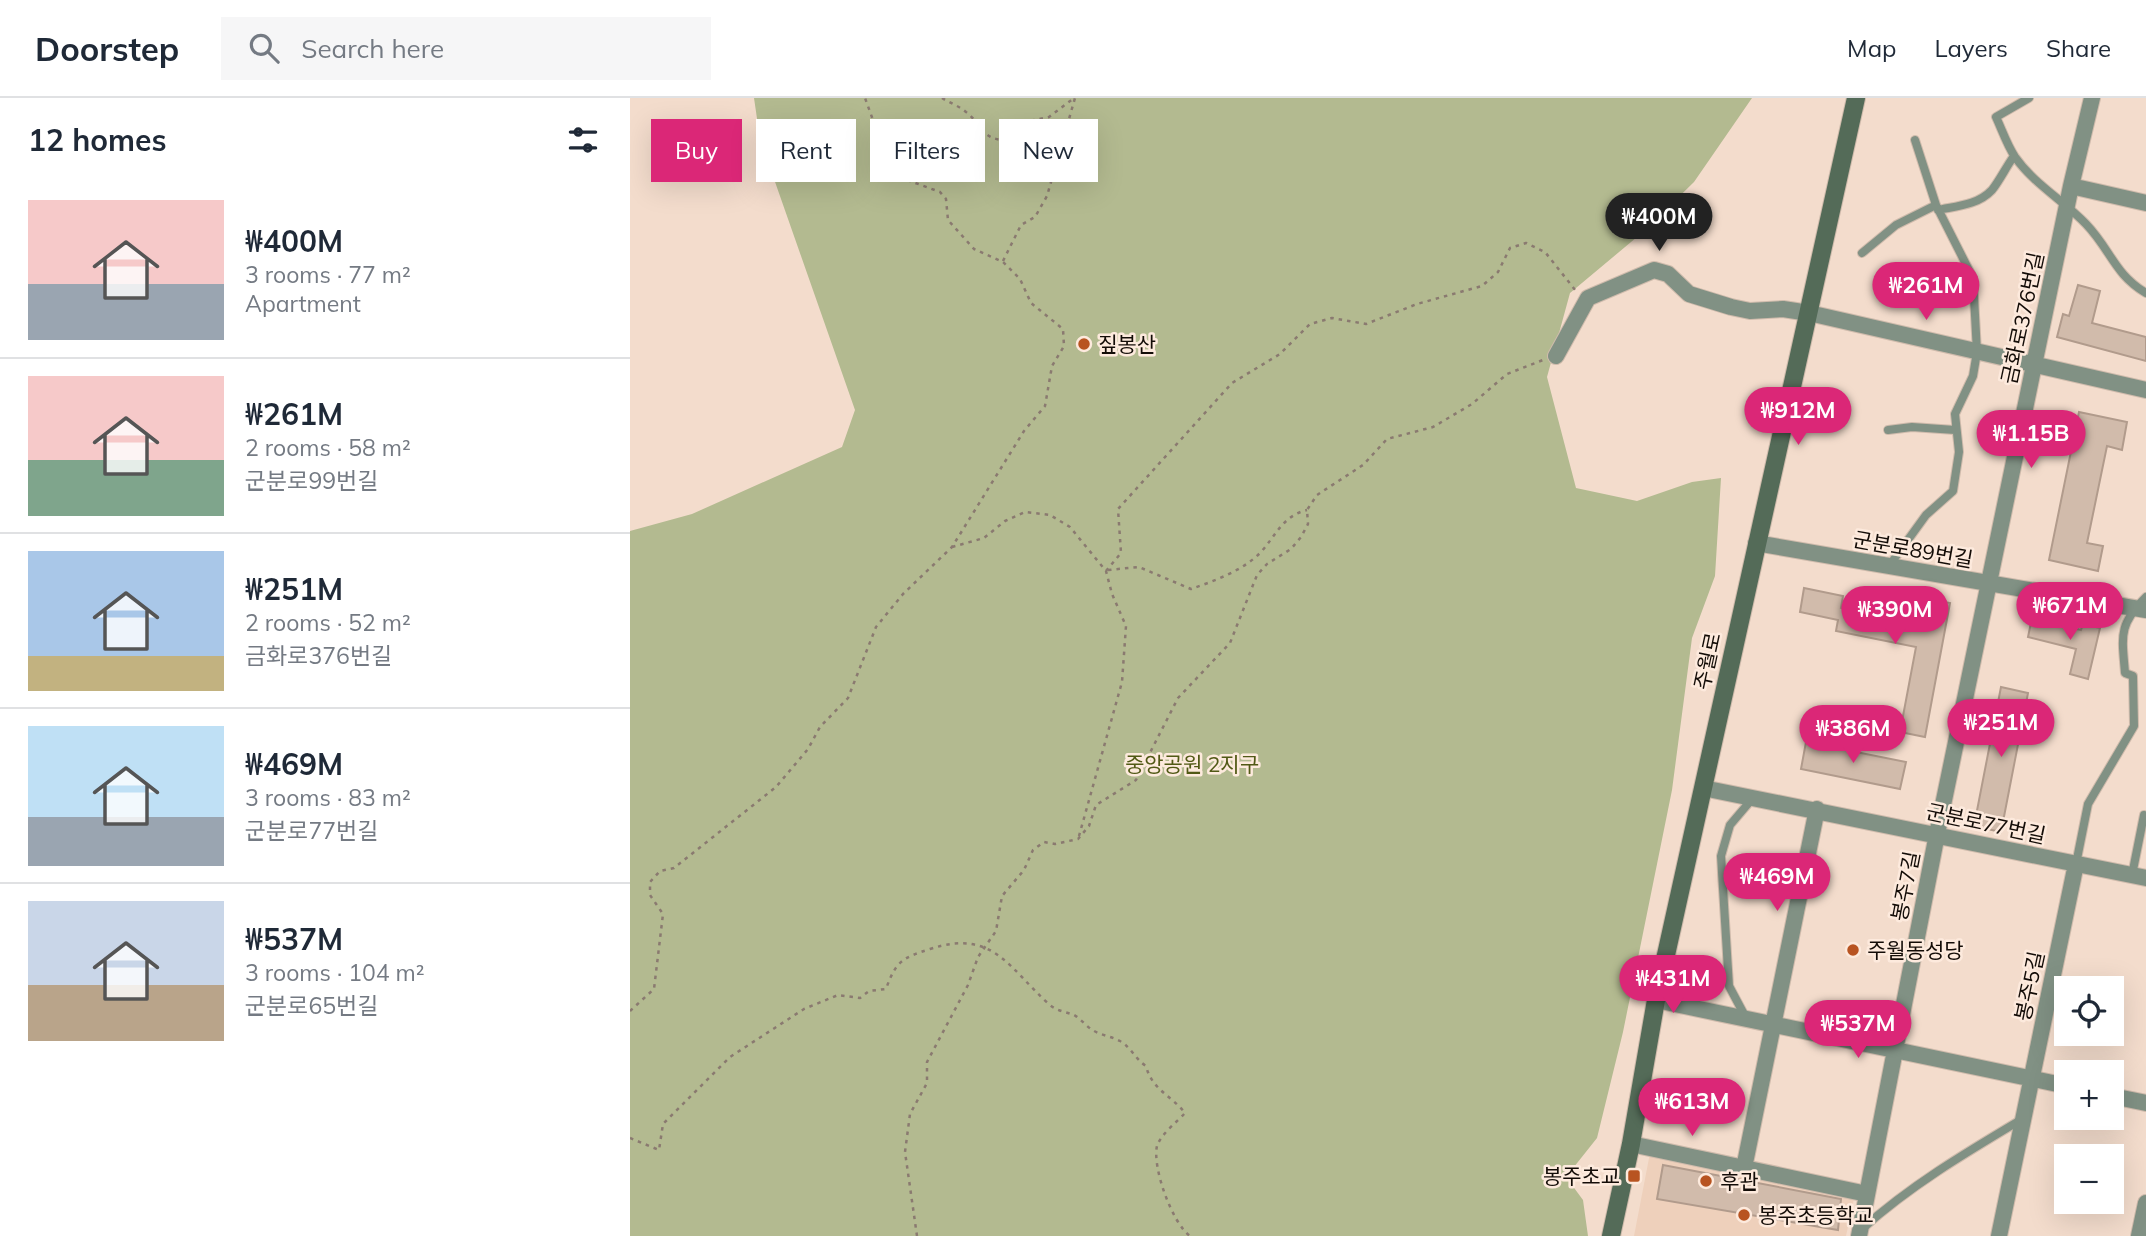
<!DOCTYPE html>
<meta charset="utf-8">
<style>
:root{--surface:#fff;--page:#f6f6f7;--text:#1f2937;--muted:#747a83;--line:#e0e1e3;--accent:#db2777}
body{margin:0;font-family:Mulish,"Noto Sans KR",sans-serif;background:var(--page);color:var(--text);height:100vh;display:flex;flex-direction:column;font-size:26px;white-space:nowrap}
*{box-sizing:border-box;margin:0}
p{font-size:23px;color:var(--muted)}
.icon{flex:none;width:38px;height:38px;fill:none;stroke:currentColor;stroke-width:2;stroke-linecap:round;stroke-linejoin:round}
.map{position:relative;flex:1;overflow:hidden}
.side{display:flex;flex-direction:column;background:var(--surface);width:630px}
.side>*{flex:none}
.hud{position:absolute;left:21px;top:21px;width:665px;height:63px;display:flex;gap:14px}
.buttons{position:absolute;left:1424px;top:878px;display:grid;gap:14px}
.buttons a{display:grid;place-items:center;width:70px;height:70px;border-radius:0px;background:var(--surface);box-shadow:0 7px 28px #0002;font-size:35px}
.price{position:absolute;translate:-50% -60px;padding:0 16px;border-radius:24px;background:var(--accent);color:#fff;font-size:23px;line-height:46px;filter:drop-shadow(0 2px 4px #0008)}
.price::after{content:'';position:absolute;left:50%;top:42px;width:21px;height:16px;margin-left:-10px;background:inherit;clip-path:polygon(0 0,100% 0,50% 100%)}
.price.active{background:#222;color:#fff}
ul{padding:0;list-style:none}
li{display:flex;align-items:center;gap:21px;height:175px;padding:0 28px}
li+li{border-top:2px solid var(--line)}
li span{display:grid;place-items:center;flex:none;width:196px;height:140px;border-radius:0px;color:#555}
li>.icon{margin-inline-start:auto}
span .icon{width:84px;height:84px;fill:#fffc;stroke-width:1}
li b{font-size:30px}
h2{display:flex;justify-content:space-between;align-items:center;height:84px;padding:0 28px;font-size:30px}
.chip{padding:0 24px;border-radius:0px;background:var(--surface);box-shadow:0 7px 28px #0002;font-size:24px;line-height:63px}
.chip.active{background:var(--accent);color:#fff}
header{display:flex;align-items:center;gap:42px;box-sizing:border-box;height:98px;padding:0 35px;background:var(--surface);border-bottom:2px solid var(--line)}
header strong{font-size:33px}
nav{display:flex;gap:38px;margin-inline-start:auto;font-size:24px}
.search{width:490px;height:63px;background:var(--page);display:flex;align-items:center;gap:18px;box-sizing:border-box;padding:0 24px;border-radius:0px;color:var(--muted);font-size:26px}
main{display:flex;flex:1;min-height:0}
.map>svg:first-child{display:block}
.built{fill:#eed0bb}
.green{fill:#b3ba90}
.building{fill:#d1bbab;stroke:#b19b8c;stroke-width:2}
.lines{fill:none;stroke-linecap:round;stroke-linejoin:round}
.lane-casing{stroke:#cfbbac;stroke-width:10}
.street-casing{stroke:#cfbbac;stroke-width:18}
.secondary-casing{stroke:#cfbbac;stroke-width:20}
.path{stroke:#8a7a70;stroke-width:2.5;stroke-dasharray:3.5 5;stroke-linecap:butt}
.lane{stroke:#819184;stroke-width:8}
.street{stroke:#819184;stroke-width:16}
.secondary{stroke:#546b58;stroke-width:18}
.poi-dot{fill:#b85421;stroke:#fdeadd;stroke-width:2.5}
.labels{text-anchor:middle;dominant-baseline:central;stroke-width:5;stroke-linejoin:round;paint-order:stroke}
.street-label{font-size:21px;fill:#130c07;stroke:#fdeadd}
.poi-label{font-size:21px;fill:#130c07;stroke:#fdeadd;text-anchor:start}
.park-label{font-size:21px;fill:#515915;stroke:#fdeadd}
</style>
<header>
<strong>Doorstep</strong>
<div class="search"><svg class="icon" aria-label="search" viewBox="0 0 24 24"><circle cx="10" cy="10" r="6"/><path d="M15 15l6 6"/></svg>Search here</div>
<nav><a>Map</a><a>Layers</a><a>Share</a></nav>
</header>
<main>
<section class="side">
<h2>12 homes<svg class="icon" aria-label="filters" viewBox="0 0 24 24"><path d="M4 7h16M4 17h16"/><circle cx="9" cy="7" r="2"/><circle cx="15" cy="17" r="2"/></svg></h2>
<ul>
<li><span style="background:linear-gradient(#f6c9c9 60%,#9aa5b1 0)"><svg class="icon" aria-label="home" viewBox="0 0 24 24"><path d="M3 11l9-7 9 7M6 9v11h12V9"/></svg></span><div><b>₩400M</b><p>3 rooms · 77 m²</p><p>Apartment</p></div></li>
<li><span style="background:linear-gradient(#f6c9c9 60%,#7fa58c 0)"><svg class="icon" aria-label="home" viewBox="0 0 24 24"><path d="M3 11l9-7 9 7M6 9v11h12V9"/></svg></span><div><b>₩261M</b><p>2 rooms · 58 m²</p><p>군분로99번길</p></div></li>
<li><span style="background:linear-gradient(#a9c7e8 75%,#c2b280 0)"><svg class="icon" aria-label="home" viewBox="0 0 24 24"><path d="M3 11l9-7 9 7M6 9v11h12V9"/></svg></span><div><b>₩251M</b><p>2 rooms · 52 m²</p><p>금화로376번길</p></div></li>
<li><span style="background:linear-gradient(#bfe0f5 65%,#9aa5b1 0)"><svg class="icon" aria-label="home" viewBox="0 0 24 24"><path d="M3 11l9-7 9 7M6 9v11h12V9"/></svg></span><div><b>₩469M</b><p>3 rooms · 83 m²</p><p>군분로77번길</p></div></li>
<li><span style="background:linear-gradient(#c9d6e8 60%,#b9a48a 0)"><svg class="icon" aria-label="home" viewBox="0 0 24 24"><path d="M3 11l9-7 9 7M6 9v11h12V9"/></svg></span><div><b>₩537M</b><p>3 rooms · 104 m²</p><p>군분로65번길</p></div></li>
</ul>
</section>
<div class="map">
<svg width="1516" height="1138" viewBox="0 0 1516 1138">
<rect width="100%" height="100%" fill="#f3dccc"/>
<path class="built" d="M 1020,1055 L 1225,1096 L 1216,1138 L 1004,1138 Z"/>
<path class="green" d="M 124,0 L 1122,0 L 1064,84 L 1013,134 L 940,195 L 917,279 L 946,390 L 1007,403 L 1062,384 L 1091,380 L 1085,478 L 1062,540 L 1042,692 L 993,934 L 967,1040 L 936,1079 L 953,1102 L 958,1138 L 0,1138 L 0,433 L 62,416 L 212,349 L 225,312 L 130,41 Z"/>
<path class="building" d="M 1448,187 L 1470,193 L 1462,225 L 1516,239 L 1516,263 L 1427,239 L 1433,216 L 1439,218 Z
M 1449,314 L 1497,324 L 1492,352 L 1477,348 L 1457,445 L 1473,448 L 1468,473 L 1419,462 Z
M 1174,490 L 1213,498 L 1211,510 L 1289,525 L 1294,500 L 1320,505 L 1295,639 L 1270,634 L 1286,549 L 1206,533 L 1208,522 L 1170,514 Z
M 1402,520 L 1451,532 L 1453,526 L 1470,530 L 1458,581 L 1440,576 L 1446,551 L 1398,539 Z
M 1371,589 L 1398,595 L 1371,734 L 1344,728 Z
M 1176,644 L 1276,664 L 1270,691 L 1171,671 Z
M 1033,1067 L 1211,1101 L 1208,1132 L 1027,1101 Z"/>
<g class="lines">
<g class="lane-casing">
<path id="lane" d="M 1399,0 L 1366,19 C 1372,32 1377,47 1385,59 C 1404,86 1434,103 1456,126 C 1481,152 1484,176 1516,195
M 1308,112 C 1327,108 1348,107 1362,92 C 1370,82 1376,69 1384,58
M 1232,155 L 1266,127 L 1306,107
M 1258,332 L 1282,329 L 1325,332
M 1259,468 L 1296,417 L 1323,393 L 1329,354 L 1325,316 L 1343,278 L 1347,254 L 1343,180 L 1306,107 L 1285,42
M 1446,766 L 1458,706 L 1504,628 L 1503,578 L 1495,575 C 1492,538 1488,527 1516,499
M 1502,777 L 1514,717
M 1116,920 L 1099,888 L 1091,758 L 1100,727 L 1123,700
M 1232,1131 C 1281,1087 1337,1054 1394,1020"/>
</g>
<g class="street-casing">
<path id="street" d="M 1441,88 L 1516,105
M 926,258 L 958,200 L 1024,172 L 1038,176 L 1059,196 L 1101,209 L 1120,213 L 1153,211 L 1179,215 L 1516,292
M 1126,445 L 1516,512
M 1073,690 L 1516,780
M 1026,902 L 1437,988
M 1482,998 L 1516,1005
M 1001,1046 L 1237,1096
M 1114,1070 L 1187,711
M 1229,1138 L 1307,736 L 1441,88 L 1462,0
M 1369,1138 L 1446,766
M 1509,1138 L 1516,1105"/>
</g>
<g class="secondary-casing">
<path id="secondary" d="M 981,1138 L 1001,1046 L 1026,902 L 1226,0"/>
</g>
<path class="path" d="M 312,0 C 320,5 329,8 336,14 C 352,26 351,41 374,42 L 399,23 L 419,19 L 444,0
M 373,163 L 391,127 L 405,119 L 417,98 L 445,0
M 322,449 L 354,440 L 375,423 L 395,414 L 420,417 L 440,429 L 476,473 L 482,496 L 496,528 L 492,584 L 449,738
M 478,472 L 509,469 L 561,491 C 584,483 612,473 630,455 C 646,438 652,418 677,412
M 476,473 L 491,455 L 488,411 L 602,285 L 650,256 L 680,226 L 702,220 L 736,226 L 787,206 L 852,188 L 868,174 L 880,150 L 896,145 L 915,154 L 946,193
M 0,913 L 24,891 L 33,816 L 20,797 L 20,784 L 30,773 L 44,770 L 146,689 L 178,651 L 190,629 L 218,600 L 246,529 L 273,496 L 322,449 L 394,333 L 415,308 L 422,268 L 434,248 L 433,231 L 401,205 L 390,181 L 373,164 L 344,151 L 318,122 L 316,101 L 310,94 L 280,83 L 264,65 L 258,43 L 247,33 L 235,0
M 0,1040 L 29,1052 L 33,1026 L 100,959 L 174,911 L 208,897 L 230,900 L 239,893 L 256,891 C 266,863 272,860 300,851 C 364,830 379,871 420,907 C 427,913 436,914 444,917 C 451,921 455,927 461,931 C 469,937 481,938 490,943 C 502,950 505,961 516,968 C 522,992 541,997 555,1015 C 547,1024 531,1036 527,1048 C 522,1069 542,1125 560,1138
M 287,1138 L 275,1054 L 280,1016 L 297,985 L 297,964 L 338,887 L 348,859 L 366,833 L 372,798 L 394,772 L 403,752 L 414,744 L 425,746 L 448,741 L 459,728 L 466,707 L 506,682 L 548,600 L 600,545 L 627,477 L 637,466 L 661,451 L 671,439 L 678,426 L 677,412 L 687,397 L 733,367 L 757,341 L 803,329 L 842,306 L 877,276 L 913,262"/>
<use href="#lane" class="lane"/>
<use href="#street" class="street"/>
<use href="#secondary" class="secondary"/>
</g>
<g class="poi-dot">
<circle cx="454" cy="246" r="7"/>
<circle cx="1223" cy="852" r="7"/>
<rect x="997" y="1071" width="14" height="14" rx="3.5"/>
<circle cx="1076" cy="1083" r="7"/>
<circle cx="1114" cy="1117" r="7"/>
</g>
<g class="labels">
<g class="street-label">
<text transform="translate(1392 220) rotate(-78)">금화로376번길</text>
<text transform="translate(1283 451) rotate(10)">군분로89번길</text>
<text transform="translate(1077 563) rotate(-78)">주월로</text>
<text transform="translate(1356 725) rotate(12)">군분로77번길</text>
<text transform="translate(1275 788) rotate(-79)">봉주7길</text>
<text transform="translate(1399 888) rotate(-78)">봉주5길</text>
</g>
<g class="poi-label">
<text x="468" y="246">짚봉산</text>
<text x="1237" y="852">주월동성당</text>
<text x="990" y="1078" text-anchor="end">봉주초교</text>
<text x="1090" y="1083">후관</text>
<text x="1128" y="1117">봉주초등학교</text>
</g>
<g class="park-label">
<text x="562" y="666">중앙공원 2지구</text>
</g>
</g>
</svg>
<div class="buttons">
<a><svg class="icon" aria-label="locate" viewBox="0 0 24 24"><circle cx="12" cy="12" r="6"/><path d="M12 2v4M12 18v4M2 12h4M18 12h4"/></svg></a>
<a>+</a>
<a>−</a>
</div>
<b class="price active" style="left:1029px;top:155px">₩400M</b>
<b class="price" style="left:1296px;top:224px">₩261M</b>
<b class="price" style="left:1168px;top:349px">₩912M</b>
<b class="price" style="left:1401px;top:372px">₩1.15B</b>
<b class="price" style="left:1440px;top:544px">₩671M</b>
<b class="price" style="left:1265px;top:548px">₩390M</b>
<b class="price" style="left:1371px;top:661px">₩251M</b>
<b class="price" style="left:1223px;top:667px">₩386M</b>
<b class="price" style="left:1147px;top:815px">₩469M</b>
<b class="price" style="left:1043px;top:917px">₩431M</b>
<b class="price" style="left:1228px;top:962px">₩537M</b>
<b class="price" style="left:1062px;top:1040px">₩613M</b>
<div class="hud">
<a class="chip active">Buy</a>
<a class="chip">Rent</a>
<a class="chip">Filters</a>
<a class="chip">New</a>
</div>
</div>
</main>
